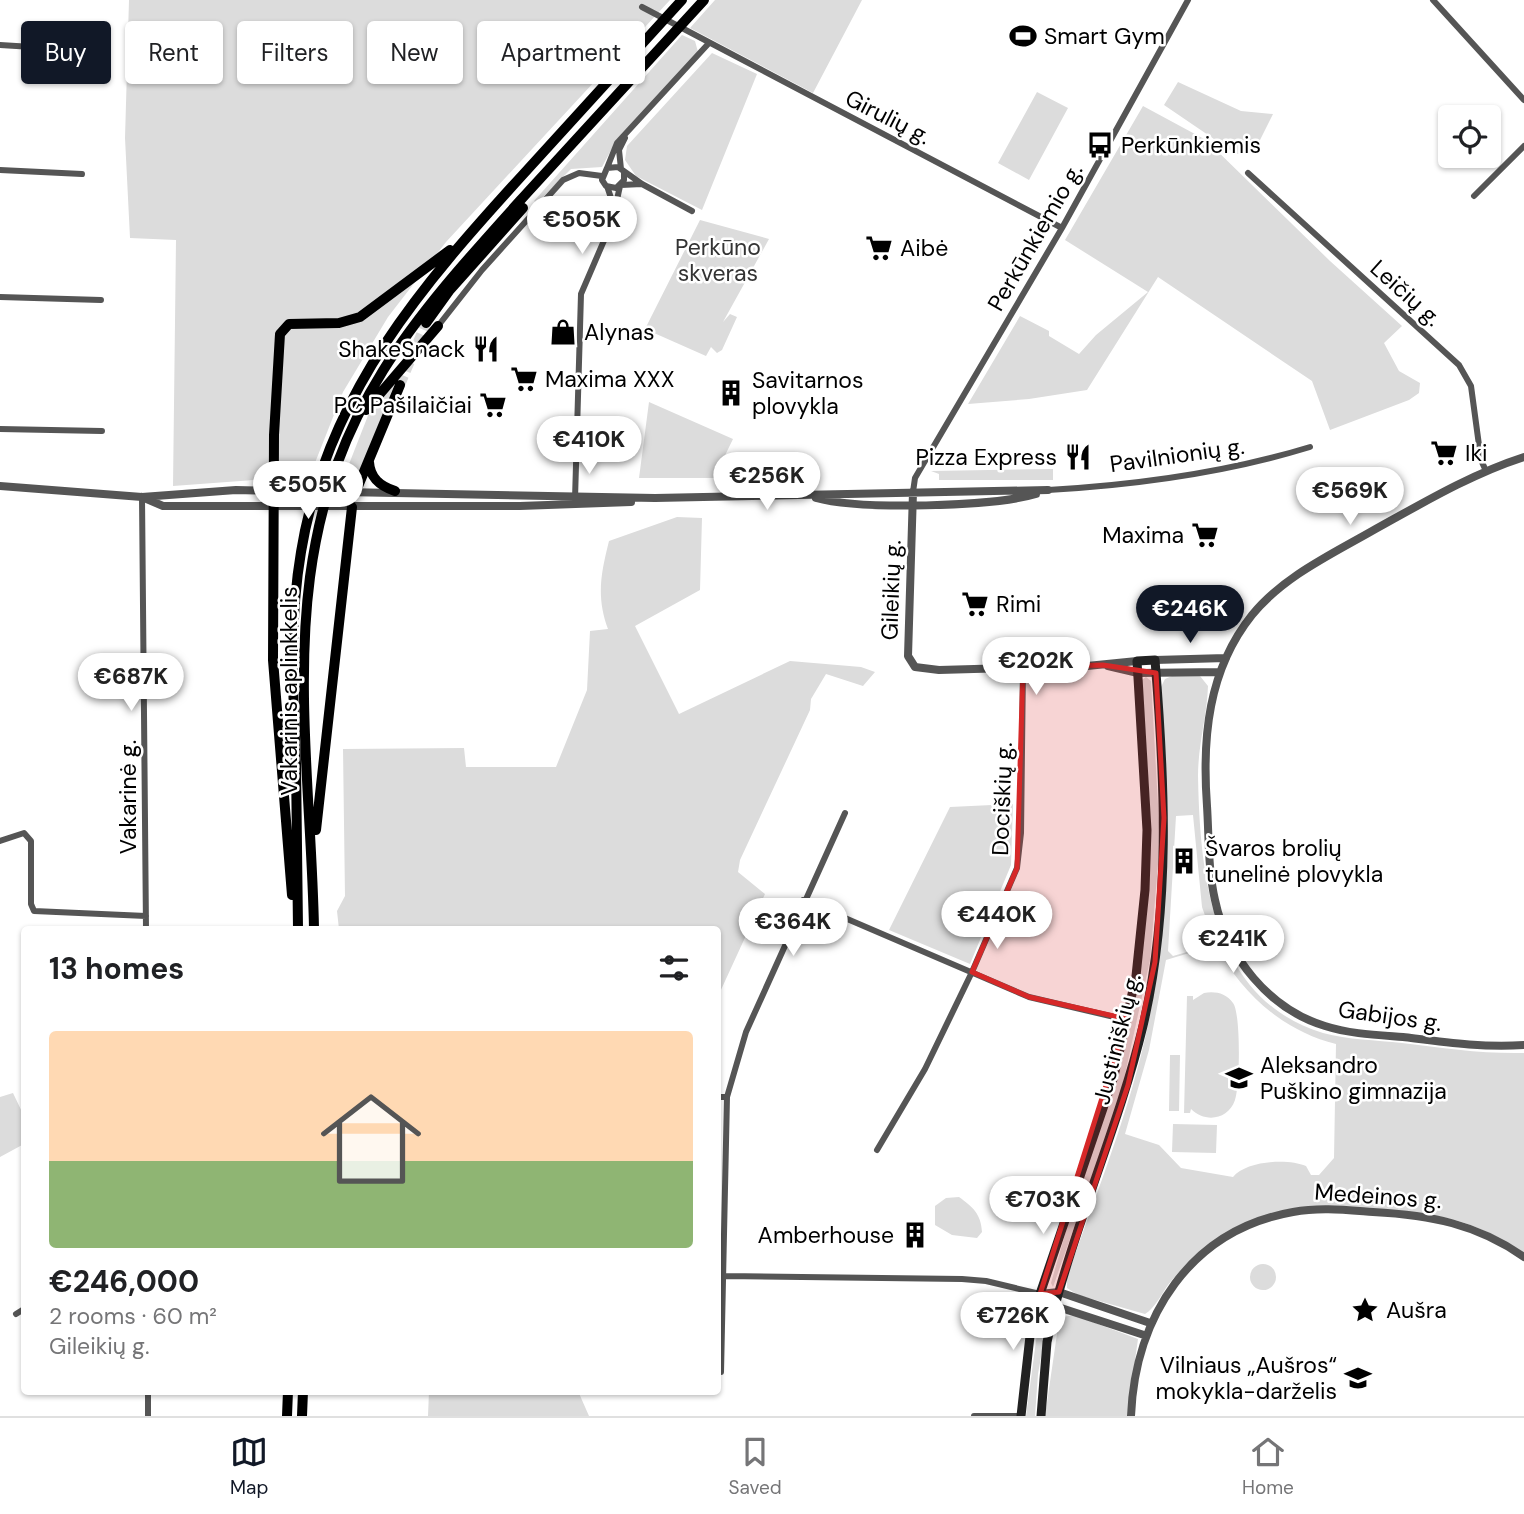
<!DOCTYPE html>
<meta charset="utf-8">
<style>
:root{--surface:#fff;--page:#f2f2f2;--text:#202124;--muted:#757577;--line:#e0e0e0;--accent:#111827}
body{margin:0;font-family:"DM Sans",sans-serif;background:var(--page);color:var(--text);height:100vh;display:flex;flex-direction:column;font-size:26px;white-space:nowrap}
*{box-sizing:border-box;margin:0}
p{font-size:23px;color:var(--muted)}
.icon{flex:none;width:38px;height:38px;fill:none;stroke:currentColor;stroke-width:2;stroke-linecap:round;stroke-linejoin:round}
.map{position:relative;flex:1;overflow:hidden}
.side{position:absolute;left:21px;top:926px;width:700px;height:469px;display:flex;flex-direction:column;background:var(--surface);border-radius:7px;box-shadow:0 2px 5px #0004}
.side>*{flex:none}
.hud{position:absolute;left:21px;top:21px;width:700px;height:63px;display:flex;gap:14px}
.tools{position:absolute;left:1438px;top:105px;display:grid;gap:14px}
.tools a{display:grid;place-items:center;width:63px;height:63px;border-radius:7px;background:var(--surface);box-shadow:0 2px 5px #0004;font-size:35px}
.price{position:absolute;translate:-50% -60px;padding:0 16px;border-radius:24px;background:#fff;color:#222;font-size:23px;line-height:46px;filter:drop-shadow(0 2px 4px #0008)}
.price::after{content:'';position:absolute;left:50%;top:42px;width:21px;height:16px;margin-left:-10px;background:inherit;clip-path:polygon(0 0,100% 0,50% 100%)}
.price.selected{background:var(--accent);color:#fff}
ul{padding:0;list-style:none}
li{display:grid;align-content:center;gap:14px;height:371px;padding:0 28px}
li+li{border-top:2px solid var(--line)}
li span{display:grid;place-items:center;height:217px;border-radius:7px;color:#555}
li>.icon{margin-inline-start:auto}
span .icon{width:126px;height:126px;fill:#fffc;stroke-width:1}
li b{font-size:30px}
h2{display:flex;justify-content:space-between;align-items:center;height:84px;padding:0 28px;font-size:30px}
.pill{padding:0 24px;border-radius:7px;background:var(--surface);box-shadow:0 2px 5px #0004;font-size:24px;line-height:63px}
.pill.selected{background:var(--accent);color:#fff}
.tab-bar{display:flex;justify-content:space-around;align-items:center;height:98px;border-top:2px solid var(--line);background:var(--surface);font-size:19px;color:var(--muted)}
.tab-bar a{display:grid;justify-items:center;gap:4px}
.tab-bar .selected{color:var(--accent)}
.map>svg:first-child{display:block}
.green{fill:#dcdcdc;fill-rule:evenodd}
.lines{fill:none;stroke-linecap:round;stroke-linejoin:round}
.trunk-tunnel{stroke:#d9d9d9;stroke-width:10;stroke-dasharray:10 5;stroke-linecap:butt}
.minor{stroke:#555;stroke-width:6}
.tertiary{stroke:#555;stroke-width:8}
.secondary{stroke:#222;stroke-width:9}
.trunk{stroke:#000;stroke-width:10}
.marked{fill:#d62828;fill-opacity:0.2;stroke:#d62828;stroke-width:5;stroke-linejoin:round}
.labels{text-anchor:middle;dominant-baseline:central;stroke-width:5;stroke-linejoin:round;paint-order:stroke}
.poi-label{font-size:23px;fill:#000;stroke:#fff;text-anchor:start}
.street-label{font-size:23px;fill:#000;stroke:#fff}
.park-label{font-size:23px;fill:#333;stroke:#fff}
</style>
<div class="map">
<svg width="1524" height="1416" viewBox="0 0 1524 1416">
<rect width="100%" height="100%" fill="#fff"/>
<path class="green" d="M 129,0 L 670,0 L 446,242 L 388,317 L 343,392 L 307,483 L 254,480 L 173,486 L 176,240 L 130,238 L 125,138 Z
M 715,0 L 862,0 L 813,93 L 690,28 Z
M 682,35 L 695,41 L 698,52 L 617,139 L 602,167 L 571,169 L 537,203 L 534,201 Z
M 712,53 L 757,74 L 702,210 L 636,176 L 625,160 L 627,146 Z
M 1178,82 L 1241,111 L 1273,114 L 1254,152 L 1236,154 L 1164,105 Z
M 1037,92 L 1068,108 L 1029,180 L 998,163 Z
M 1143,106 L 1206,140 L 1330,261 L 1402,326 L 1384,343 L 1399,371 L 1420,383 L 1419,393 L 1409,400 L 1330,430 L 1312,381 L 1158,277 L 1087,390 L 1029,399 L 968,404 L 1020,316 L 1049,331 L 1049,336 L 1079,354 L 1096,335 L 1148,292 L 1065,240 Z
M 700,220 L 769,239 L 723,322 L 730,314 L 737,317 L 722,350 L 717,353 L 711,347 L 706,356 L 645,329 Z
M 395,383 L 357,479 L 352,483 L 342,482 L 369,413 Z
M 649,402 L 733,439 L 714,478 L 639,478 Z
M 1053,469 L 1053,480 L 939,480 L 939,474 L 931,471 Z
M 677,517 L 702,518 L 700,590 L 635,626 L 679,714 L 790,661 L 861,667 L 875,672 L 863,686 L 826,674 L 811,699 L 810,710 L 740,860 L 738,872 L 765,894 L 720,992 L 718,992 L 718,929 L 339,929 L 337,911 L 345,896 L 343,749 L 464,748 L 466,767 L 556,767 L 587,690 L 590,631 L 608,629 C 596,597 601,573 609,541 Z
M 1172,676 L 1200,676 L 1208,686 C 1207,716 1198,745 1198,776 C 1200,874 1211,999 1323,1033 C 1348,1040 1376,1040 1402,1043 C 1443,1048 1483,1054 1524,1053 L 1524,1253 C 1470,1218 1441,1214 1378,1209 C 1312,1203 1256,1208 1202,1251 C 1190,1261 1177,1273 1168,1285 C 1161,1295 1155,1308 1145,1314 L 1078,1295 L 1067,1288 L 1067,1277 C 1096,1194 1130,1111 1148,1025 C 1171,912 1167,801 1161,687 L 1165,679 ZM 1193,815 L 1202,907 L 1215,944 L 1173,956 L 1168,951 L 1176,816 ZM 1216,945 C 1241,993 1283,1031 1336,1044 L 1334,1158 L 1319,1175 L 1311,1175 L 1306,1166 C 1287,1158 1246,1161 1233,1177 L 1181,1168 L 1159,1145 L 1125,1134 L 1149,1050 L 1166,960 Z
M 1146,677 L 1151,681 L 1160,840 L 1150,960 L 1120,1097 L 1053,1287 L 1051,1283 L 1078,1190 L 1121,1062 L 1135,999 L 1151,825 L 1142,680 Z
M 1013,804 L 1011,865 L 970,964 L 889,930 L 950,807 Z
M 1204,993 C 1215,991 1226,993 1233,1003 C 1241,1013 1240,1087 1235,1100 C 1228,1120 1205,1123 1191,1109 L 1190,1113 L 1184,1113 L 1187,996 L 1193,996 L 1193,1000 Z
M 1170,1055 L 1180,1055 L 1179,1111 L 1169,1111 Z
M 13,1093 L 24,1116 L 24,1144 L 0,1157 L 0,1097 Z
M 1173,1124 L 1217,1125 L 1216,1153 L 1172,1152 Z
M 959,1197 C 973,1207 981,1214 982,1232 L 977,1238 L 952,1235 L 935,1225 L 935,1206 L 946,1198 Z
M1250 1277a13 13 0 1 1 26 0a13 13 0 1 1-26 0Z
M 1047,1306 L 1049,1311 L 1038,1374 L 1035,1416 L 1026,1416 L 1040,1311 Z
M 1074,1315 L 1138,1339 L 1127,1416 L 1045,1416 L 1058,1327 L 1063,1317 Z
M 429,1391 L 578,1391 L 589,1416 L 428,1416 Z"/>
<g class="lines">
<path class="trunk-tunnel" d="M 400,385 L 426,323"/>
<path class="minor" d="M 1433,0 L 1524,100
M 642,7 L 1062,228
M 0,45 L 97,51
M 607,168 L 617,143 L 709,43
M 621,169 L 619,150 L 625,138
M 0,170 L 82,174
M 624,172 L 624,180 L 616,188 L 606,186 L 602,180 L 607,168 L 618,167 L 642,184 L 692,211
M 1248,173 L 1459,365 L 1471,386 L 1481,460 L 1486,471
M 621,185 L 642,184
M 607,186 L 615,210
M 1474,196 L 1524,146
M 0,297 L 101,300
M 438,326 L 482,270 L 563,180 L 579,173 L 602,176
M 0,429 L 102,431
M 1048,490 C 1137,485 1225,473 1310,447
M 913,492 L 915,478 L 1062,228 L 1188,0
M 142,497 L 146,929
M 575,499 L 581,294 L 612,222 L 620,186
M 0,841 L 24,833 L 31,841 L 31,904 L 34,911 L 146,916
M 803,900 L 1029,997 L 1127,1020
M 718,1097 L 727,1097 L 721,1372
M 727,1097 L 746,1032 L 845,813
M 877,1150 L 925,1069 L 972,972 L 1017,868 L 1021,833 L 1023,667
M 724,1276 L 962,1279 L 986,1281 L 1040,1294
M 16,1314 L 24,1309
M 148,1391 L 148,1416
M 974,1416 L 1020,1416"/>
<path class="tertiary" d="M 1524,457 C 1471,474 1421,504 1372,531 C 1330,555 1283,577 1252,615 C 1208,670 1202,738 1207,806 C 1209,837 1208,870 1215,900 C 1227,957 1269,1009 1325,1026 C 1350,1034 1377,1035 1403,1037 C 1443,1042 1483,1048 1524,1045
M 0,486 L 142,497 L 236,490 L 655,498 L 1048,490
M 913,492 L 908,656 L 915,667 L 939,670 L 1087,666 L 1137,661
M 142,497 L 163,506 L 520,506 L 631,502
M 816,498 C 859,510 993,507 1036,494
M 1155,660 L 1226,658
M 1108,666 L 1138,673 L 1220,672
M 1040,1294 L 1059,1292 L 1150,1323
M 1040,1294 L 1055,1306 L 1144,1335
M 1131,1416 C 1135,1317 1190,1230 1293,1212 C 1320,1207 1346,1210 1373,1212 C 1430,1215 1477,1224 1524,1257"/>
<path class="secondary" d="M 1021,1416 L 1030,1336 L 1040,1294 L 1114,1076 L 1136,976 L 1145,890 L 1147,830 L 1137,661 L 1155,660 C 1165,782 1171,906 1143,1026 C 1120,1121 1080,1211 1055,1306 L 1047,1342 L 1041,1416"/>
<path class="trunk" d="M 426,323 L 449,291 L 523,208
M 366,410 L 438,326
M 369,462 C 370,478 380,486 395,491
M 356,491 L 400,385
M 316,830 L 352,507
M 292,895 L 273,660 L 274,435 L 280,334 L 289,324 L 339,323 L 360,317 L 450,250
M 298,929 C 297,874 297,819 296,764 C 293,694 289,622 301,552 C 327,393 423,284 528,169 C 579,113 630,57 682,0
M 314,929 C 312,814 295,691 310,577 C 333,405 416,316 527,193 C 586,129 645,65 704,0
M 287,1416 L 288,1391
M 302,1416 L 303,1391"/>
</g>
<path class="marked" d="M 1103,665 L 1156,673 L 1164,818 L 1155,962 L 1128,1085 L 1059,1292 L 1040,1294 L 1127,1019 L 1029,997 L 972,972 L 1017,868 L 1023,667 Z"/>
<defs>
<g id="stadium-bare" transform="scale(2.1)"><path d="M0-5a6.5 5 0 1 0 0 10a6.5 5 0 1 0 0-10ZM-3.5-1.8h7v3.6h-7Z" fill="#000" stroke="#fff" stroke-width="2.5" paint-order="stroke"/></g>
<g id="bus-bare" transform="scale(2.1)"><path d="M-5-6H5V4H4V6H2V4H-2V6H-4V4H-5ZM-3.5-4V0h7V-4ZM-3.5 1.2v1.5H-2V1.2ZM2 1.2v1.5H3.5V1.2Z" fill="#000" stroke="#fff" stroke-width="2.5" paint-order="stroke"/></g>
<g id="supermarket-bare" transform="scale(2.1)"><path d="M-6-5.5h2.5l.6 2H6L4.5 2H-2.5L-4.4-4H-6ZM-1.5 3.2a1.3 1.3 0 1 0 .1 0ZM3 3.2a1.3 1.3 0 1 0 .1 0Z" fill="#000" stroke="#fff" stroke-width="2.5" paint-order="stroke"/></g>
<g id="shop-bare" transform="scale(2.1)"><path d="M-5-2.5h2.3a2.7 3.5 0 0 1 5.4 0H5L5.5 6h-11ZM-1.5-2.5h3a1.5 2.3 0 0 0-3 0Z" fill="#000" stroke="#fff" stroke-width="2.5" paint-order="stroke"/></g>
<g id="restaurant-bare" transform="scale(2.1)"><path d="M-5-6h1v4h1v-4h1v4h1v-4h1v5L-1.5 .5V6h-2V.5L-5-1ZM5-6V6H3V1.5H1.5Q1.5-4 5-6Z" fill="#000" stroke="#fff" stroke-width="2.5" paint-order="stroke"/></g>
<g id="building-bare" transform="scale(2.1)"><path d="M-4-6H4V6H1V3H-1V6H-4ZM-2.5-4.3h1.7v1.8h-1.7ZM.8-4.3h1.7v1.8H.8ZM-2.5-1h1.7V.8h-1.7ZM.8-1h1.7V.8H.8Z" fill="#000" stroke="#fff" stroke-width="2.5" paint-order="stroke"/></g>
<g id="school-bare" transform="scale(2.1)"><path d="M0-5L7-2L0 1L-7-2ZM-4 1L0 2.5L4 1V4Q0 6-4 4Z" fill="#000" stroke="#fff" stroke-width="2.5" paint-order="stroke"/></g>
<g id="sight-bare" transform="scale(2.1)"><path d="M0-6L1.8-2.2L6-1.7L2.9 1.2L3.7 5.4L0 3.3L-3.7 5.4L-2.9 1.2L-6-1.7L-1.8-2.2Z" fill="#000" stroke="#fff" stroke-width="2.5" paint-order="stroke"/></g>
</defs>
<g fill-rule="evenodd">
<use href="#stadium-bare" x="1023" y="36"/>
<use href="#bus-bare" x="1100" y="145"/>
<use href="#supermarket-bare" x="879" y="248"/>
<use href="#shop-bare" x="563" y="332"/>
<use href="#restaurant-bare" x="486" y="349"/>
<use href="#supermarket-bare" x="524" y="379"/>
<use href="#building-bare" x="731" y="393"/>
<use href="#supermarket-bare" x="493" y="405"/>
<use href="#supermarket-bare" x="1444" y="453"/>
<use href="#restaurant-bare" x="1078" y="457"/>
<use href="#supermarket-bare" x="1205" y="535"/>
<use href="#supermarket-bare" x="975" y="604"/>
<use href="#building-bare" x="1184" y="861"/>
<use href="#school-bare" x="1239" y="1078"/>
<use href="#building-bare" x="915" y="1235"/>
<use href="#sight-bare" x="1365" y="1310"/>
<use href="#school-bare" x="1358" y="1378"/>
</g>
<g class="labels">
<g class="poi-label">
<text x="1044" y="36">Smart Gym</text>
<text x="1121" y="145">Perkūnkiemis</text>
<text x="900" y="248">Aibė</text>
<text x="584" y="332">Alynas</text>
<text x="465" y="349" text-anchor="end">ShakeSnack</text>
<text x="545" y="379">Maxima XXX</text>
<text x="752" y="380">Savitarnos<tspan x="752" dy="26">plovykla</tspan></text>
<text x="472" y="405" text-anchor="end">PC Pašilaičiai</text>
<text x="1465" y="453">Iki</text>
<text x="1057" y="457" text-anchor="end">Pizza Express</text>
<text x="1184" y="535" text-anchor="end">Maxima</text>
<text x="996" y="604">Rimi</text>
<text x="1205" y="848">Švaros brolių<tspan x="1205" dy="26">tunelinė plovykla</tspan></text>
<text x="1260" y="1065">Aleksandro<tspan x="1260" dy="26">Puškino gimnazija</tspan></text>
<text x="894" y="1235" text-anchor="end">Amberhouse</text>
<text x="1386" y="1310">Aušra</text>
<text x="1337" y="1365" text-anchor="end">Vilniaus „Aušros“<tspan x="1337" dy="26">mokykla-darželis</tspan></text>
</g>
<g class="street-label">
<text transform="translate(888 117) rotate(27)">Girulių g.</text>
<text transform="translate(1035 237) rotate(-60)">Perkūnkiemio g.</text>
<text transform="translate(1406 293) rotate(42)">Leičių g.</text>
<text transform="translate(1177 455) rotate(-8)">Pavilnionių g.</text>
<text transform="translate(891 590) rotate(-88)">Gileikių g.</text>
<text transform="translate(289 691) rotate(-90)">Vakarinis aplinkkelis</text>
<text transform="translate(128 797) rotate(-90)">Vakarinė g.</text>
<text transform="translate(1002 799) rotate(-88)">Dociškių g.</text>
<text transform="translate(1390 1016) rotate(8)">Gabijos g.</text>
<text transform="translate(1117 1039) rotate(-76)">Justiniškių g.</text>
<text transform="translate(1378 1196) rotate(4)">Medeinos g.</text>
</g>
<g class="park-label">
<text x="718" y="247">Perkūno<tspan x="718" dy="26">skveras</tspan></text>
</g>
</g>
</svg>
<div class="tools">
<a><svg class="icon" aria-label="locate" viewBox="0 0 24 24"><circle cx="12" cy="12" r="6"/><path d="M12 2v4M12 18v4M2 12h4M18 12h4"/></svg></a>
</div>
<b class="price" style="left:582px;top:256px">€505K</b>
<b class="price" style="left:589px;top:476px">€410K</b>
<b class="price" style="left:767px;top:512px">€256K</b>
<b class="price" style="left:308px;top:521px">€505K</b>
<b class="price" style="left:1350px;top:527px">€569K</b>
<b class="price selected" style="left:1190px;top:645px">€246K</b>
<b class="price" style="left:1036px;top:697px">€202K</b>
<b class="price" style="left:131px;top:713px">€687K</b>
<b class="price" style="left:997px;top:951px">€440K</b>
<b class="price" style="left:793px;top:958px">€364K</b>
<b class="price" style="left:1233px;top:975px">€241K</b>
<b class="price" style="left:1043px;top:1236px">€703K</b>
<b class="price" style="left:1013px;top:1352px">€726K</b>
<div class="hud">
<a class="pill selected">Buy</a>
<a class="pill">Rent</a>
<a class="pill">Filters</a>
<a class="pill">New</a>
<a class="pill">Apartment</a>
</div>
<section class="side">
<h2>13 homes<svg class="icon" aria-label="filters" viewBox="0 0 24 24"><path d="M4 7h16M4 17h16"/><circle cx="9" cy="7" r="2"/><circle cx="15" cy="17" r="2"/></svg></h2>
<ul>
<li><span style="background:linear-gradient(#ffd9b3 60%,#8fb573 0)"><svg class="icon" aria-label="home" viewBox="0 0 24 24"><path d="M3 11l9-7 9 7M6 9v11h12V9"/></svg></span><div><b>€246,000</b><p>2 rooms · 60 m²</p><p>Gileikių g.</p></div></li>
</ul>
</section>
</div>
<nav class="tab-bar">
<a class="selected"><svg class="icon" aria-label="map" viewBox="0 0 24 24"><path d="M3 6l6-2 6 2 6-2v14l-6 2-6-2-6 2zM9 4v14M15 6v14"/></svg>Map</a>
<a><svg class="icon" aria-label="saved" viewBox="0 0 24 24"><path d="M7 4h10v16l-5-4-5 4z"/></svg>Saved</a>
<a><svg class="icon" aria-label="home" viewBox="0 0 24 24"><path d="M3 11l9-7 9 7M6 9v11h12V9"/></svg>Home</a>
</nav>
